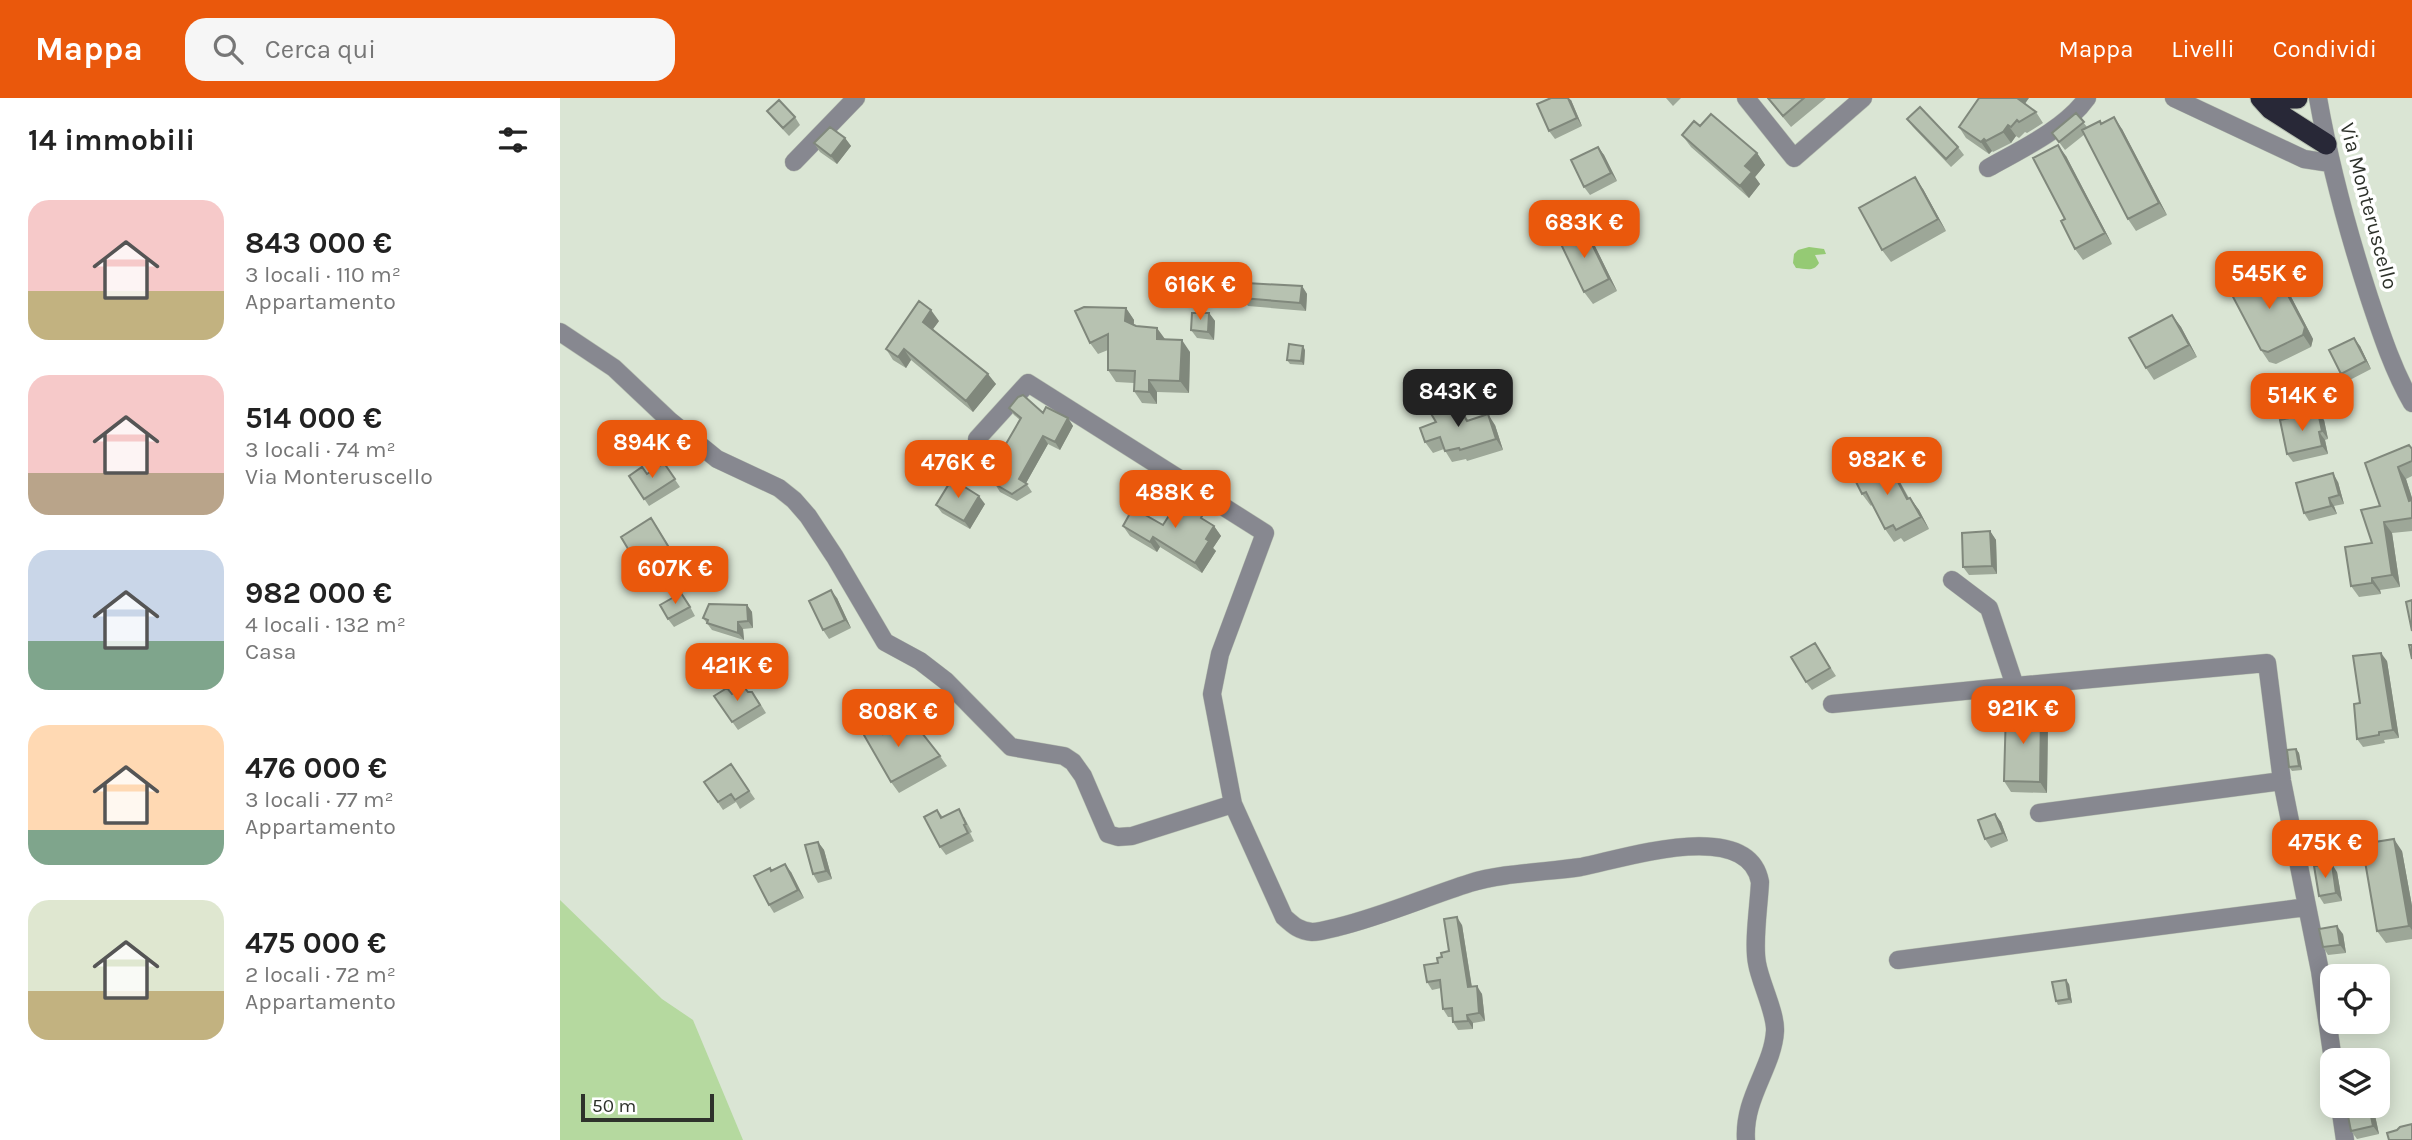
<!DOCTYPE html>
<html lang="it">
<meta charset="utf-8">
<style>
:root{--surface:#fff;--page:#f6f6f6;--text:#222;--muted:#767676;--accent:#ea580c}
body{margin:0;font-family:Karla,sans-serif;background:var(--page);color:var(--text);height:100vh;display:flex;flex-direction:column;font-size:26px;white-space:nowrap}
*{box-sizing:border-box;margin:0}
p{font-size:23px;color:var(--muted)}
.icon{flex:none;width:38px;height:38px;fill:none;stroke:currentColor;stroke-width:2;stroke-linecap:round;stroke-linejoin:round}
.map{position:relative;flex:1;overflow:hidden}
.details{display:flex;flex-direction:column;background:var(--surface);width:560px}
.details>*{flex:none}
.tools{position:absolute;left:1760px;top:866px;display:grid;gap:14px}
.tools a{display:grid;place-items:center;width:70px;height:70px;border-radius:14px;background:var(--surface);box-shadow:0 4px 18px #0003;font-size:35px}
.scale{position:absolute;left:21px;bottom:18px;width:133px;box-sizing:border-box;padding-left:7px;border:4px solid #2e322b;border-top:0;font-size:19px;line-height:24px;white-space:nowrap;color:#2e322b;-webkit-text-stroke:5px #fff;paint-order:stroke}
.price{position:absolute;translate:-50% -60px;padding:0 16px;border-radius:14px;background:var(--accent);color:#fff;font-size:23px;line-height:46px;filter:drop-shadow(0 2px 4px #0008)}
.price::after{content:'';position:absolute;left:50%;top:42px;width:21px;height:16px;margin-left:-10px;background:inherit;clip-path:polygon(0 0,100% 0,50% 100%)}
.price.selected{background:#222;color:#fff}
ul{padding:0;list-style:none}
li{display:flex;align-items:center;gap:21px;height:175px;padding:0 28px}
li span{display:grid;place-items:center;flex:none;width:196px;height:140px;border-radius:21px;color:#555}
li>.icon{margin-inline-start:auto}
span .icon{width:84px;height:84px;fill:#fffc;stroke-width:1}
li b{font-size:30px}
h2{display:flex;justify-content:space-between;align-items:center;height:84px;padding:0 28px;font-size:30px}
header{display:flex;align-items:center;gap:42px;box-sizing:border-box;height:98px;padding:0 35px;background:var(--accent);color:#fff}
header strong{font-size:33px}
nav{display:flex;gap:38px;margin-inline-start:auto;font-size:24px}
.search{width:490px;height:63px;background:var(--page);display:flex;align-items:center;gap:18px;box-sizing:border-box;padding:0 24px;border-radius:21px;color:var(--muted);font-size:26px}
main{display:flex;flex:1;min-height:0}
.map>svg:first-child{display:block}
.green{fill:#b5d99f}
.water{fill:#95ca74}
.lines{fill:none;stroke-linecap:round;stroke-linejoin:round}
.minor-casing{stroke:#b8c1b2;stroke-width:19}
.highway-casing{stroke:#b8c1b2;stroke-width:23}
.minor{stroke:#878890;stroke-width:18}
.highway{stroke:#282837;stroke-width:21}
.wall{fill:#9da798}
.shaded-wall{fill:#80887c}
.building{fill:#b7c2b1;stroke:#80887c;stroke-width:2}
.labels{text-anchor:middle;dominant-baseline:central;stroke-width:7;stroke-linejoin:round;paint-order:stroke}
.street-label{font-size:21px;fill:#2e322b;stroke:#fff}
</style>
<header>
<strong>Mappa</strong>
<div class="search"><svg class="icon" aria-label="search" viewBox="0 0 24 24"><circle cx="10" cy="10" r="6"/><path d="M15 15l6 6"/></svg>Cerca qui</div>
<nav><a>Mappa</a><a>Livelli</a><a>Condividi</a></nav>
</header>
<main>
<section class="details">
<h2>14 immobili<svg class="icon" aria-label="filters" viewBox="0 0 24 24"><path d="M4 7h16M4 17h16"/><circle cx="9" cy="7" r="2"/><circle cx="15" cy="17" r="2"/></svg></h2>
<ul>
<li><span style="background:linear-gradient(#f6c9c9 65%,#c2b280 0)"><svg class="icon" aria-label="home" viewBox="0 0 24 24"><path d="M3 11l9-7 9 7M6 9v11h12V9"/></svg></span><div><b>843 000 €</b><p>3 locali · 110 m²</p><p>Appartamento</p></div></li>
<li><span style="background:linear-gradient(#f6c9c9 70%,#b9a48a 0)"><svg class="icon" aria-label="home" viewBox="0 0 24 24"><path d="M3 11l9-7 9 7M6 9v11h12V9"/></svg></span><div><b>514 000 €</b><p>3 locali · 74 m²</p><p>Via Monteruscello</p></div></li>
<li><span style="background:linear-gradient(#c9d6e8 65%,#7fa58c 0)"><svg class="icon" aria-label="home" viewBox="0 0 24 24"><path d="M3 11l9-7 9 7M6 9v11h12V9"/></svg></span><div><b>982 000 €</b><p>4 locali · 132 m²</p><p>Casa</p></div></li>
<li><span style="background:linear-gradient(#ffd9b3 75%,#7fa58c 0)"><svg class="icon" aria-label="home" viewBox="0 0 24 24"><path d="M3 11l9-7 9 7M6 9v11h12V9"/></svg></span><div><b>476 000 €</b><p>3 locali · 77 m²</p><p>Appartamento</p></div></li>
<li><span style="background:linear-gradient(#dfe7d0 65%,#c2b280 0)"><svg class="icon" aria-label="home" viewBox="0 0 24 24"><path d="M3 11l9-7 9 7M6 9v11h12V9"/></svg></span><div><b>475 000 €</b><p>2 locali · 72 m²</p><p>Appartamento</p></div></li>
</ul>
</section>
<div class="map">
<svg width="1852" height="1042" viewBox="0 0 1852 1042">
<rect width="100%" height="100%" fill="#dae5d4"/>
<path class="green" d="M 0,802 L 102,901 L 133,922 L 183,1042 L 0,1042 Z"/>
<path class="water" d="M 1249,149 L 1264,151 L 1266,156 L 1255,157 L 1259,165 C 1253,175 1245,170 1236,170 L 1233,165 L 1234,156 L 1238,152 Z"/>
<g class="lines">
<g class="minor-casing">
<path id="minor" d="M 1186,0 L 1234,60 L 1303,0
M 1614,0 L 1744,61 L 1770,65
M 1758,0 C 1770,68 1788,134 1809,199 C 1821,235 1833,272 1852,305
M 234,64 L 296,0
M 1428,70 C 1460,52 1505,31 1527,0
M 0,234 L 54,270 L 109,322 L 157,361 L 219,390 L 234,402 L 248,418 L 275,459 L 325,544 L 360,563 L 386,583 L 451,649 L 504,658 L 513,664 L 523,678 L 548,736 L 558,739 L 572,738 L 673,706
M 417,341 L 468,285 L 705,435 L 660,556 L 652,596 L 673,706 L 724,819 C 733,827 739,833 752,834 C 760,834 770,831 778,829 C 823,818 866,799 910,785 C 941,775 987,774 1021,769 C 1063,761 1188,719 1200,784 C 1199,807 1193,844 1197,865 C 1200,884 1216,915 1215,933 C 1213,969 1183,1000 1186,1042
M 1392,482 L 1429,510 L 1455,588 L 1707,565 L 1722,683 L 1760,873 L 1773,962
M 1272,606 L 1455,588
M 1479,715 L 1722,683
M 1338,862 L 1747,809
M 1780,1008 L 1785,1042"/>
</g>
<g class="highway-casing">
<path id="highway" d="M 1701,0 L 1711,11 L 1766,46
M 1724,0 L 1737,0"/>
</g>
<use href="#minor" class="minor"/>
<use href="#highway" class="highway"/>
</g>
<path class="wall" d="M 1106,0 L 1121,0 L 1113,8 Z
M 1207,0 L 1266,0 L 1231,29 Z
M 1011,2 L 1022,28 L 995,41 L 989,33 Z
M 1465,6 L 1476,14 L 1483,25 L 1467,35 L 1465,34 L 1459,40 L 1456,38 L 1451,45 L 1433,54 L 1432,53 L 1429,56 L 1406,40 L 1399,29 Z
M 207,13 L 235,19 L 240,27 L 229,38 L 213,21 Z
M 1516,15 L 1527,29 L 1542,26 L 1562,31 L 1607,117 L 1576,133 L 1568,121 L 1525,36 L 1505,52 L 1492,35 Z
M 1347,21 L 1398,49 L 1404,57 L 1391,69 L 1353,29 Z
M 1140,28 L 1197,55 L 1205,67 L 1195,79 L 1200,86 L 1189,100 L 1131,49 L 1122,37 Z
M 285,40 L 291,48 L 277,66 L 260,54 L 254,45 Z
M 1038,49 L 1044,57 L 1057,83 L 1030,97 L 1024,89 Z
M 1506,58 L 1552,146 L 1523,162 L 1515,151 L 1505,121 Z
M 1363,91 L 1386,133 L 1331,164 L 1322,152 Z
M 1024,130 L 1032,142 L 1057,193 L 1033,206 L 1024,194 Z
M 1725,187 L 1753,241 L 1751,249 L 1716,266 L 1709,264 L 1701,252 Z
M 742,188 L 747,196 L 746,213 L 688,208 L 682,200 Z
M 566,210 L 574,222 L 574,227 L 630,254 L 629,295 L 597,294 L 597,306 L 582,305 L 574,293 L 574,285 L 556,284 L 548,272 L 548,252 L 538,256 L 530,245 Z
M 649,215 L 655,223 L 654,242 L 637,240 L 631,232 Z
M 1612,217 L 1621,229 L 1637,259 L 1594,282 L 1586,270 Z
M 379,223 L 373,231 L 436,286 L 413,314 L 351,262 L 346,270 L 333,262 L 326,251 Z
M 1800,248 L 1811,271 L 1786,284 L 1781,276 Z
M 745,252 L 744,267 L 730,266 L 727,262 Z
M 449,310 L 483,315 L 508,320 L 513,328 L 500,352 L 488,346 L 466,385 L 472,394 L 457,403 L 440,394 L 435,386 L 441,376 L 427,369 L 422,361 L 443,351 L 460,322 L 454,317 Z
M 903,314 L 908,322 L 935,327 L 943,352 L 907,363 L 906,361 L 892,364 L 884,351 L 873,355 L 865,344 Z
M 1764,322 L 1768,341 L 1765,342 L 1768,356 L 1733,364 L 1727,356 Z
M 1852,351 L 1852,378 L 1846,381 L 1852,400 L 1852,433 L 1832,435 L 1840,489 L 1820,492 L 1821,496 L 1799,499 L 1791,488 L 1812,445 L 1820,408 L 1805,365 Z
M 1327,363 L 1335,375 L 1349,400 L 1350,400 L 1359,412 L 1369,431 L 1344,444 L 1341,440 L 1334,444 L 1325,431 L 1312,407 L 1311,408 L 1302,396 Z
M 104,365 L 120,389 L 89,408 L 69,378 L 87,376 Z
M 1778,384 L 1784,406 L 1774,408 L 1777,416 L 1749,423 L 1744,415 Z
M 425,406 L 410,431 L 382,415 L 376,407 Z
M 648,424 L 654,428 L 661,438 L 653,450 L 656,453 L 642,475 L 600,449 L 597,454 L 570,438 L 563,428 Z
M 96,427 L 113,455 L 83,474 L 77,466 Z
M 1430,433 L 1436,442 L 1437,476 L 1409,477 L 1403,469 Z
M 277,500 L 291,530 L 269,541 L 263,532 Z
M 127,503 L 135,518 L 114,529 L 108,521 Z
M 187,507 L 192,514 L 193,530 L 183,531 L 184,542 L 152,532 L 143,520 Z
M 1260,553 L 1276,578 L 1252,592 L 1246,584 Z
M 1827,563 L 1839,640 L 1824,642 L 1825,645 L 1803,649 L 1797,641 L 1800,605 Z
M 188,594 L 198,602 L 206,615 L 178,632 L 154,598 Z
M 313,617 L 324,636 L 380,658 L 387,668 L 339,695 L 331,684 Z
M 1488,623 L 1487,695 L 1451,694 L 1444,683 Z
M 1736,651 L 1739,655 L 1742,672 L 1732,673 L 1729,669 Z
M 171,666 L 195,701 L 180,711 L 176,704 L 163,712 L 144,684 Z
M 377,712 L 383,719 L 404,719 L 412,734 L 410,735 L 414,743 L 386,757 L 380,749 Z
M 1435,716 L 1441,724 L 1448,743 L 1431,750 L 1425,741 Z
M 258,744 L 264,752 L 272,781 L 258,785 L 253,776 Z
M 1842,753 L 1852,808 L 1852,841 L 1826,845 L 1817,833 Z
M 212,773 L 231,774 L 244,800 L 214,815 L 209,807 Z
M 1777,774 L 1782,803 L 1764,806 L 1759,798 Z
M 902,827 L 912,889 L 922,896 L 925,923 L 913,925 L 913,931 L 898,932 L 893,924 L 892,919 L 888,919 L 883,911 L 881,890 L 872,892 L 867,884 L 878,865 L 889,853 Z
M 1783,836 L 1786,855 L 1768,857 L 1763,849 Z
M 1509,886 L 1512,905 L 1498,907 L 1496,903 Z
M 1786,1008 L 1813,1008 L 1819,1036 L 1797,1041 L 1791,1033 Z"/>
<path class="shaded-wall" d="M 1008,0 L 1011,2 L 1022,28 L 1017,20 Z
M 1456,0 L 1469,0 L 1462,10 Z
M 1554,19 L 1562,31 L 1607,117 L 1599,105 Z
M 1448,27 L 1456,38 L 1451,45 L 1443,34 Z
M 285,40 L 291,48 L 277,66 L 271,58 Z
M 1424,41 L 1432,53 L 1429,56 L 1421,44 Z
M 1498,47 L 1506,58 L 1552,146 L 1545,135 Z
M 1038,49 L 1044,57 L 1057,83 L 1051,75 Z
M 1197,55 L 1205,67 L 1195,79 L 1200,86 L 1189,100 L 1180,88 L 1185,68 Z
M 1355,79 L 1363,91 L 1386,133 L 1378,121 Z
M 1024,130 L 1032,142 L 1057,193 L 1049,181 Z
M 1716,175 L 1725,187 L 1753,241 L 1751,249 L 1743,237 Z
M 742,188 L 747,196 L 746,213 L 740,205 Z
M 566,210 L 574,222 L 573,235 L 565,223 Z
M 371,212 L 379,223 L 370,235 L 363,224 Z
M 649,215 L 655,223 L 654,242 L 648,234 Z
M 1612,217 L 1621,229 L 1637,259 L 1629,247 Z
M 597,230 L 605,241 L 597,241 Z
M 1794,240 L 1800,248 L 1811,271 L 1806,263 Z
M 622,242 L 630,254 L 629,295 L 620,283 Z
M 743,248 L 745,252 L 744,267 L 741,263 Z
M 344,251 L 351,262 L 346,270 L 338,259 Z
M 428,276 L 436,286 L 413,314 L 406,303 Z
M 589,282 L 597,294 L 597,306 L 589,294 Z
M 1758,314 L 1764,322 L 1768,341 L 1762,333 Z
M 928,316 L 935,327 L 943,352 L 936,341 Z
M 508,320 L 513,328 L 500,352 L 495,344 Z
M 1759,334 L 1765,342 L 1768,356 L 1762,348 Z
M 483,338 L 488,346 L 465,387 L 459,381 Z
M 1327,363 L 1335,375 L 1355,413 L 1347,401 Z
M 1838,369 L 1846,381 L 1852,400 L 1852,407 L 1849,403 Z
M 1773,375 L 1778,384 L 1784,406 L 1779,397 Z
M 419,398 L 425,406 L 410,431 L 404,423 Z
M 1350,400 L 1359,412 L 1369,431 L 1361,419 Z
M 1769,400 L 1774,408 L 1777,416 L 1771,408 Z
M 1824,424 L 1832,435 L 1840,489 L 1832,477 Z
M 654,428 L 661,438 L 653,450 L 656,453 L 642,475 L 635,465 L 646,441 Z
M 1430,433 L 1436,442 L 1437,476 L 1432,468 Z
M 593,439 L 600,449 L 597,454 L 590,444 Z
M 1812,480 L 1820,492 L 1821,496 L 1812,485 Z
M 271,492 L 277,500 L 291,530 L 285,522 Z
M 187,507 L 192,514 L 193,530 L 188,523 Z
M 178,524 L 183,531 L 184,542 L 178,535 Z
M 1821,555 L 1827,563 L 1839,640 L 1833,632 Z
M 1481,613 L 1488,623 L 1487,695 L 1480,684 Z
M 1736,651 L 1739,655 L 1742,672 L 1739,668 Z
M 1435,716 L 1441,724 L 1448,743 L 1443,735 Z
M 1834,741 L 1842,753 L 1852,808 L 1852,832 L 1849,828 Z
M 258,744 L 264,752 L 272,781 L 266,773 Z
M 225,766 L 231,774 L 244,800 L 238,792 Z
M 1772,766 L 1777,774 L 1782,803 L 1776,795 Z
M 897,819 L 902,827 L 913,897 L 908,889 Z
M 1777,828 L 1783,836 L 1786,855 L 1780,847 Z
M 1506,882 L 1509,886 L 1512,905 L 1509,901 Z
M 917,888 L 922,896 L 925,923 L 919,915 Z
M 907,917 L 913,925 L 913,931 L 908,923 Z
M 1809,1008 L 1813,1008 L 1819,1036 L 1813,1028 Z"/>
<path class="building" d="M 991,0 L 1008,0 L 1017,20 L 989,33 L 977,6 Z
M 1208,0 L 1244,0 L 1223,18 Z
M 1419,0 L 1457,0 L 1476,14 L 1459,24 L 1457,22 L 1451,29 L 1448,27 L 1443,34 L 1426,43 L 1424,41 L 1421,44 L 1399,29 Z
M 219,2 L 235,19 L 223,30 L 207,13 Z
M 1360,9 L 1398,49 L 1386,61 L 1347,21 Z
M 1516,15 L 1524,24 L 1499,44 L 1492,35 Z
M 1151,16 L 1197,55 L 1185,68 L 1192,74 L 1180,88 L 1122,37 L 1134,23 L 1140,28 Z
M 1554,19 L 1599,105 L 1568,121 L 1522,32 L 1540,23 L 1541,26 Z
M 270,29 L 285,40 L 271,58 L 254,45 Z
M 1498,47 L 1545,135 L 1515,151 L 1501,123 L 1505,121 L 1473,60 Z
M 1038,49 L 1051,75 L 1024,89 L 1011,62 Z
M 1355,79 L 1378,121 L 1322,152 L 1299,110 Z
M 1024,130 L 1049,181 L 1024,194 L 999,142 Z
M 1708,171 L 1716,175 L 1745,229 L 1743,237 L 1708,254 L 1701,252 L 1672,197 L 1675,190 Z
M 686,185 L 742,188 L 740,205 L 682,200 Z
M 359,203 L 371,212 L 363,224 L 428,276 L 406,303 L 344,251 L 338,259 L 326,251 Z
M 524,209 L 566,210 L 565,223 L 576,228 L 597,230 L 597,241 L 622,242 L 620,283 L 589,282 L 589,294 L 574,293 L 575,273 L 548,272 L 548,236 L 530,245 L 515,213 Z
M 632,215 L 649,215 L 648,234 L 631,232 Z
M 1612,217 L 1629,247 L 1586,270 L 1569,240 Z
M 1794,240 L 1806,263 L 1781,276 L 1769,252 Z
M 729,246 L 743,248 L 741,263 L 727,262 Z
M 463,297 L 483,315 L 486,309 L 508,320 L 495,344 L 483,338 L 459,381 L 467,386 L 452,396 L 435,386 L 443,373 L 422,361 L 431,344 L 443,351 L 461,320 L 449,310 L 458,299 Z
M 895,303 L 907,323 L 928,316 L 936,341 L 900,352 L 899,350 L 885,353 L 880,339 L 865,344 L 860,330 L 876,324 L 870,314 Z
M 1758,314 L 1762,333 L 1759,334 L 1762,348 L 1727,356 L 1720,322 Z
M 1849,347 L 1852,351 L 1852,363 L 1838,369 L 1849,403 L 1852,402 L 1852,420 L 1824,424 L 1832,477 L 1812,480 L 1812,485 L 1791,488 L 1785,449 L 1812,445 L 1801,412 L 1820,408 L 1805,365 Z
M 1327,363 L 1347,401 L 1350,400 L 1361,419 L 1336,432 L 1333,427 L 1325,431 L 1306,394 L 1302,396 L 1294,380 Z
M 104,365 L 115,381 L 84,401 L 69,378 L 82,369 L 87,376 Z
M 1773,375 L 1779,397 L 1769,400 L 1771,408 L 1744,415 L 1736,385 Z
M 392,381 L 419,398 L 404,423 L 376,407 Z
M 619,402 L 643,416 L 641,420 L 654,428 L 646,441 L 649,443 L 635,465 L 593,439 L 590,444 L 563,428 L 573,410 L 603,427 Z
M 91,420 L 108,448 L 77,466 L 61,439 Z
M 1430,433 L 1432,468 L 1403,469 L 1402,435 Z
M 271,492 L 285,522 L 263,532 L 249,503 Z
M 121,495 L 130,509 L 108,521 L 100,507 Z
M 1852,502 L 1852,533 L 1846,504 Z
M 149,506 L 187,507 L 188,523 L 178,524 L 178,535 L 147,525 L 148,522 L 143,520 Z
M 1255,545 L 1270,570 L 1246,584 L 1231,559 Z
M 1849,547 L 1852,547 L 1852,561 Z
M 1821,555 L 1833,632 L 1819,634 L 1819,637 L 1797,641 L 1794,606 L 1800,605 L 1793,558 Z
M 184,589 L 188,594 L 192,594 L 200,607 L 172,624 L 154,598 L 167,590 L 172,596 Z
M 1446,612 L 1481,613 L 1480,684 L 1444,683 Z
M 313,617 L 323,636 L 330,632 L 335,641 L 354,625 L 380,658 L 331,684 L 297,625 Z
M 1736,651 L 1739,668 L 1729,669 L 1727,652 Z
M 171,666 L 189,693 L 175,702 L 171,696 L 158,704 L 144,684 Z
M 399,711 L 406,726 L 404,727 L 408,735 L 380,749 L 364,719 L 377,712 L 381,720 Z
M 1435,716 L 1443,735 L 1425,741 L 1418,722 Z
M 1834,741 L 1849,828 L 1817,833 L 1802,746 Z
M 258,744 L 266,773 L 253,776 L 245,747 Z
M 225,766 L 238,792 L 209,807 L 194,778 L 210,770 L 211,773 Z
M 1772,766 L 1776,795 L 1759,798 L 1754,768 Z
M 897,819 L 908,889 L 917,888 L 919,915 L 907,917 L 908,923 L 893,924 L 892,910 L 883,911 L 880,882 L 867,884 L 864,867 L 878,865 L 877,860 L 882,859 L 881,855 L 889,853 L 884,821 Z
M 1777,828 L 1780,847 L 1763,849 L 1759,831 Z
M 1506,882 L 1509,901 L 1496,903 L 1492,884 Z
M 1786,1008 L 1809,1008 L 1813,1028 L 1791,1033 Z
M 1852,1026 L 1852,1042 L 1829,1042 L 1827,1035 L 1837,1032 L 1840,1029 Z"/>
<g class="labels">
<g class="street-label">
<text transform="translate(1809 108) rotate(75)">Via Monteruscello</text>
</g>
</g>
</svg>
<div class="tools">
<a><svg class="icon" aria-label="locate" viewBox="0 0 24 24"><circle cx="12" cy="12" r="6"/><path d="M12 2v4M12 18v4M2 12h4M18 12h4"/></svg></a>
<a><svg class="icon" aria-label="layers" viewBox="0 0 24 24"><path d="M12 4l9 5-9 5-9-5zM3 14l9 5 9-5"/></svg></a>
</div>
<div class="scale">50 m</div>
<b class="price" style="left:1024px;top:162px">683K €</b>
<b class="price" style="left:1709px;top:213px">545K €</b>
<b class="price" style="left:640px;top:224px">616K €</b>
<b class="price selected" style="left:898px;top:331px">843K €</b>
<b class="price" style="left:1742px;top:335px">514K €</b>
<b class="price" style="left:92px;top:382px">894K €</b>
<b class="price" style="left:1327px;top:399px">982K €</b>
<b class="price" style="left:398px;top:402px">476K €</b>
<b class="price" style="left:615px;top:432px">488K €</b>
<b class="price" style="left:115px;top:508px">607K €</b>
<b class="price" style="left:177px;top:605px">421K €</b>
<b class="price" style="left:1463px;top:648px">921K €</b>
<b class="price" style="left:338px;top:651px">808K €</b>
<b class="price" style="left:1765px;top:782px">475K €</b>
</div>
</main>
